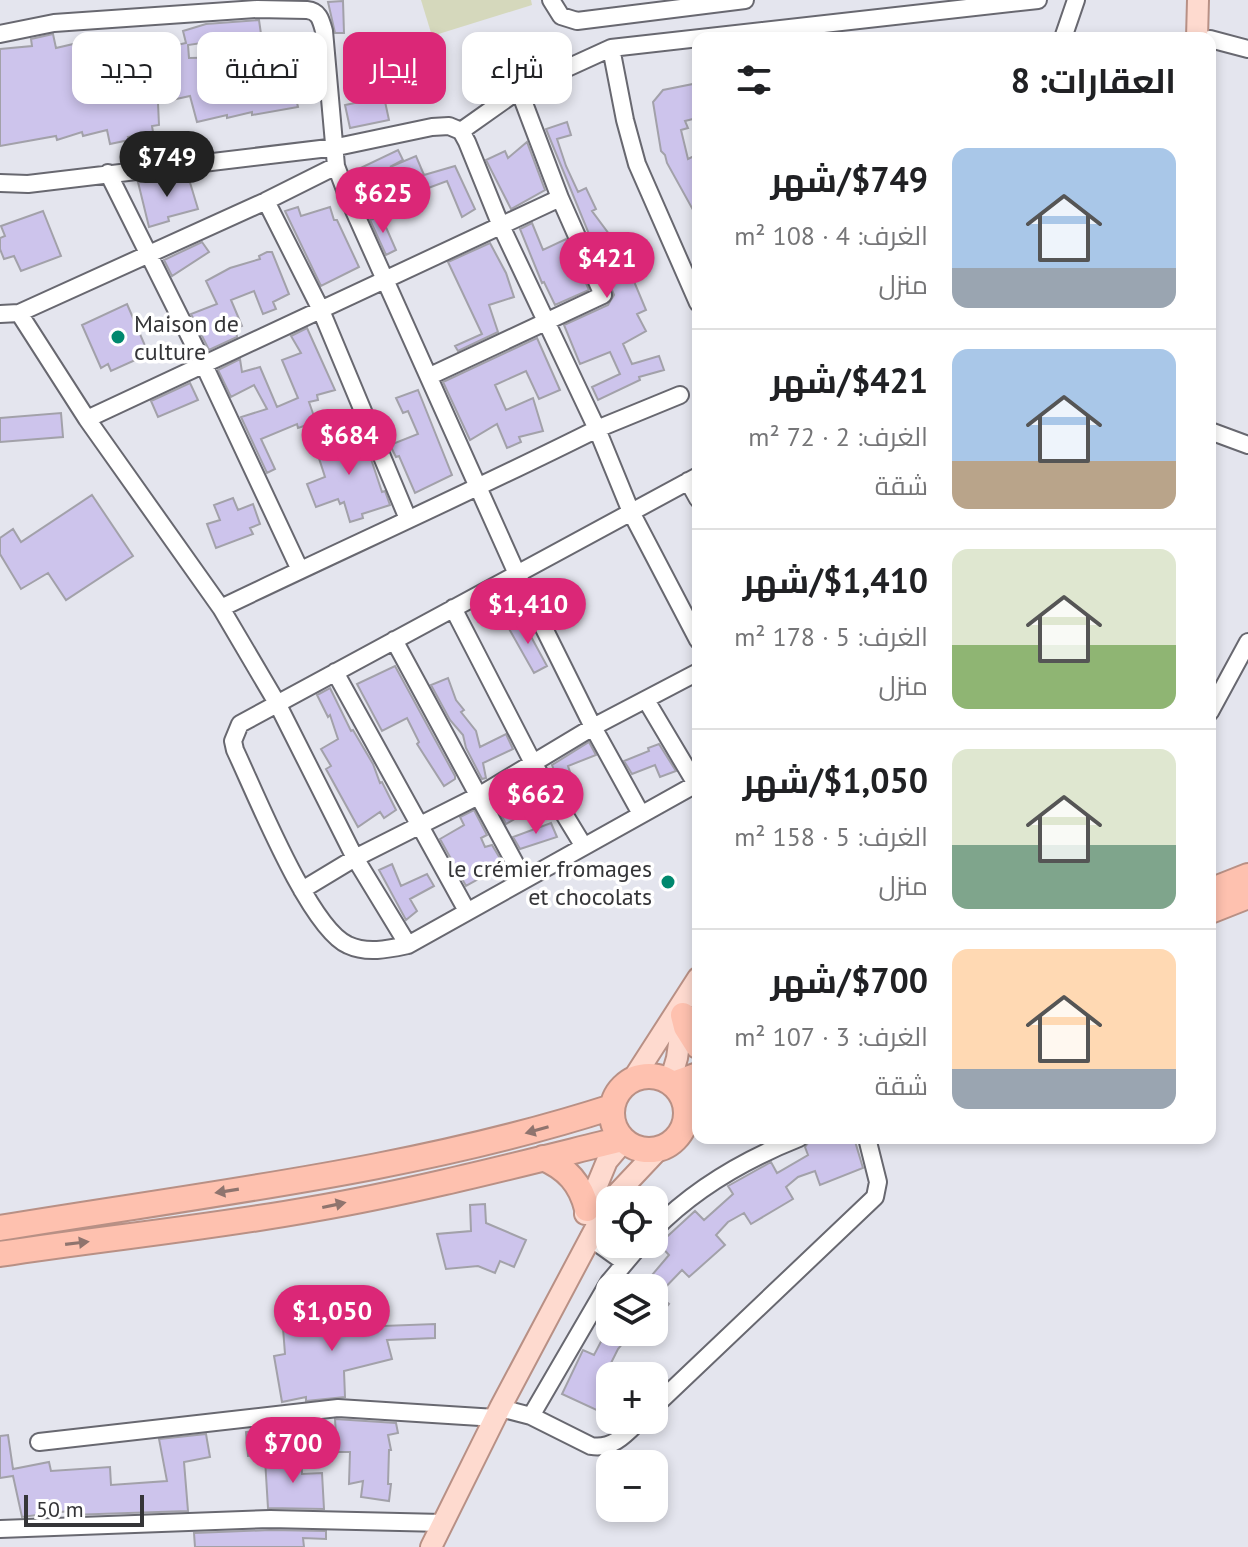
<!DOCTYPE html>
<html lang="ar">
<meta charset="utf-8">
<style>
:root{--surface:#fff;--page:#f2f2f2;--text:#202124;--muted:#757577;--line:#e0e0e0;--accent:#db2777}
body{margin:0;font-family:"PT Sans",Cairo,sans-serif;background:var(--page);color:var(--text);direction:rtl;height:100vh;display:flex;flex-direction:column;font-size:30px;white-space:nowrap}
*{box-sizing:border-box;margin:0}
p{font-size:26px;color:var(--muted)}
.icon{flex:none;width:44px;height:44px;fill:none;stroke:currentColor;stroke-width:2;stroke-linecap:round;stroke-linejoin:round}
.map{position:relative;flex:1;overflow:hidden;direction:ltr}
.side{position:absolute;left:692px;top:32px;width:524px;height:1112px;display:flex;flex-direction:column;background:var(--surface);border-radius:16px;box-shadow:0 4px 12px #0003;direction:rtl}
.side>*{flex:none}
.guide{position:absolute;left:24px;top:32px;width:548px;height:72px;direction:rtl;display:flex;gap:16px}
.controls{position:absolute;left:596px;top:1186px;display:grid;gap:16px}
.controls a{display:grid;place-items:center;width:72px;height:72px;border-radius:16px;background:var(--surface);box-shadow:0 4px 12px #0003;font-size:40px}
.scale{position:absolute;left:24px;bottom:20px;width:120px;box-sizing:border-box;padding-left:8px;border:4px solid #353538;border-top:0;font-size:22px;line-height:28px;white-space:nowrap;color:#353538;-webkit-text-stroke:6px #fff;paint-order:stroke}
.price{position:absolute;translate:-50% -68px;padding:0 18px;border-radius:28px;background:var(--accent);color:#fff;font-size:26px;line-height:52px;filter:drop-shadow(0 2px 4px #0008)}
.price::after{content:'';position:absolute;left:50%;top:48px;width:24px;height:18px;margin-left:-12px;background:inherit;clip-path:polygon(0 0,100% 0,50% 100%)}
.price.selected{background:#222;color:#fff}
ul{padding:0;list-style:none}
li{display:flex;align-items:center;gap:24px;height:200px;padding:0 40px}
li+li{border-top:2px solid var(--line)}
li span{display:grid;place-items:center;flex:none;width:224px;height:160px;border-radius:16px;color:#555}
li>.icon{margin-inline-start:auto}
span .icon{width:96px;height:96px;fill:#fffc;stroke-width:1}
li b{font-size:34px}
h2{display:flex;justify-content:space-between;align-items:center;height:96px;padding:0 40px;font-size:34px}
.pill{padding:0 28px;border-radius:16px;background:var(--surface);box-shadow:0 4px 12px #0003;font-size:28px;line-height:72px}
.pill.selected{background:var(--accent);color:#fff}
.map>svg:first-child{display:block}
.green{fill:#d5d8bc}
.building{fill:#cdc4ec;stroke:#a2a1a9;stroke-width:2}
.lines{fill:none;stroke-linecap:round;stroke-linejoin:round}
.minor-casing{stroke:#686870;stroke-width:20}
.major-casing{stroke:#b89085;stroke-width:24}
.highway-casing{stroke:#b89085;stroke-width:28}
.minor{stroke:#fff;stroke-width:16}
.major{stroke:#fedacf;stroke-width:20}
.highway{stroke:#fec1af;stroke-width:24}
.oneway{fill:#8f746e}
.poi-dot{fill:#00886e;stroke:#fff;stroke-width:3}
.labels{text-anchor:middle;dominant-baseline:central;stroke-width:7;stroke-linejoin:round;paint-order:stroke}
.poi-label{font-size:24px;fill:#353538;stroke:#fff;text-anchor:start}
</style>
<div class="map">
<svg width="1248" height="1547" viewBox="0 0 1248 1547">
<rect width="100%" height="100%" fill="#e4e5ee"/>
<path class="green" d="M 421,0 L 531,0 L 532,5 L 432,36 Z"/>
<path class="building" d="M 343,1 L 344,33 L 335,33 L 328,2 Z
M 259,20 L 261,34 L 188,45 L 189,58 L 292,56 L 293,85 L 298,107 L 252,115 L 252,112 L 227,118 L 227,115 L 197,122 L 190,96 L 158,103 L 159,125 L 152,126 L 153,132 L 128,137 L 129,140 L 110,144 L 107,130 L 83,136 L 82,132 L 57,140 L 56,136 L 0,146 L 0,49 L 32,46 L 31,39 L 53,34 L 56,48 L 82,42 L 83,44 L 148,34 L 149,51 L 186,43 L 183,31 L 206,24 Z
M 693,84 L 694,87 L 698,87 L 697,118 L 685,121 L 688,128 L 681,130 L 688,159 L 698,154 L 698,219 L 667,163 L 665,155 L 661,151 L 653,102 L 663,90 Z
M 384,97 L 389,120 L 350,128 L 345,105 Z
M 567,122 L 571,135 L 557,139 L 566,166 L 578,192 L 586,188 L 596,209 L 592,211 L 609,234 L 604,237 L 618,257 L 623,255 L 646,310 L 637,314 L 646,331 L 623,344 L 632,364 L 659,356 L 664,370 L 639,377 L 640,380 L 598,400 L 592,387 L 620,374 L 610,352 L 580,364 L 564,325 L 608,305 L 614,295 L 546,129 Z
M 527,142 L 545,190 L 511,209 L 486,160 L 505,151 L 508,158 Z
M 398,150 L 403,160 L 390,167 L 416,156 L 424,175 L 455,166 L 475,209 L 462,217 L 447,181 L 404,197 L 406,207 L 395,210 L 386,179 L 383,181 L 379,173 L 354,183 L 350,173 Z
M 188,176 L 198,209 L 168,217 L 169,221 L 149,227 L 138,182 Z
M 298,207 L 301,216 L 330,207 L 334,220 L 337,220 L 359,267 L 321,286 L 285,211 Z
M 43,211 L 61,256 L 21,271 L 14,256 L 4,259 L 0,249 L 0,238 L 5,236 L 1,226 Z
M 381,216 L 396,250 L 386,255 L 370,220 Z
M 532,223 L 543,250 L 566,239 L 589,290 L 555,305 L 544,282 L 542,283 L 520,229 Z
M 202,242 L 209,252 L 172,276 L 164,260 Z
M 490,243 L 506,273 L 514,297 L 489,305 L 498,332 L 458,351 L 455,346 L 482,334 L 448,262 Z
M 267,252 L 272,252 L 289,294 L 273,302 L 276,309 L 263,314 L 254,291 L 231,300 L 242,326 L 236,328 L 237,337 L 209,350 L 191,314 L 217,304 L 206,281 L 230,268 L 260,259 L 259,256 Z
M 127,304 L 146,348 L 139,351 L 142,357 L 111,371 L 108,364 L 101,368 L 82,325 Z
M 307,328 L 335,390 L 317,395 L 318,400 L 309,402 L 316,422 L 298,428 L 297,424 L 261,439 L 275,469 L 267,473 L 241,417 L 267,409 L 254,385 L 231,397 L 218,370 L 240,359 L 242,372 L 260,367 L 277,407 L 298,398 L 282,360 L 301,353 L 291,336 Z
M 537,338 L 560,390 L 539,399 L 526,371 L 495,385 L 506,410 L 533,398 L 543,431 L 519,437 L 521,442 L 507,448 L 497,424 L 470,440 L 443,382 Z
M 190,383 L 198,400 L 158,417 L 151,401 Z
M 418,390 L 452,475 L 415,493 L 399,456 L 396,457 L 390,445 L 418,434 L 408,411 L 403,413 L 396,398 Z
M 61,413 L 63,437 L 0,442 L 0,418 Z
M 352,421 L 366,457 L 370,456 L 382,492 L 385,491 L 390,505 L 362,514 L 363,518 L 350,522 L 344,502 L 340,504 L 338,499 L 316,507 L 307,484 L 325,477 L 317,452 L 343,442 L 338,425 Z
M 92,495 L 133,556 L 66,600 L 48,573 L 21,589 L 0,554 L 0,538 L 13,529 L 21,542 Z
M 233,498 L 238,510 L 253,504 L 260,524 L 250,528 L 253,534 L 216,548 L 207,524 L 220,520 L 214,505 Z
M 522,620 L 547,666 L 534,673 L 508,627 Z
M 395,666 L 455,776 L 455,779 L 444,786 L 417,744 L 419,742 L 407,718 L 382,731 L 357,684 Z
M 448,678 L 456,700 L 464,710 L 461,712 L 476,731 L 480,747 L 506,734 L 513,749 L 483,763 L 486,778 L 482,779 L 466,748 L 463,735 L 450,720 L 431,685 Z
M 330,688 L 351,731 L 353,730 L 373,764 L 380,783 L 382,782 L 396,810 L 384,818 L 380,812 L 358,827 L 326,769 L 331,766 L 321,749 L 338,739 L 330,715 L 328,717 L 317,695 Z
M 589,742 L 596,755 L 568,766 L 574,784 L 561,788 L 552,765 Z
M 659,744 L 676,771 L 660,777 L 655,765 L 632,774 L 624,761 L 649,751 L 648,748 Z
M 529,778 L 542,803 L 506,824 L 493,800 Z
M 474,810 L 487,835 L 481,838 L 485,847 L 492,845 L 504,865 L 466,886 L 440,839 L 464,825 L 460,817 Z
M 551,823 L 557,837 L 520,849 L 513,837 Z
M 392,864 L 401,886 L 427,874 L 434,886 L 410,899 L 417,911 L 406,920 L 379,870 Z
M 819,1138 L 854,1138 L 863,1168 L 820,1185 L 815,1171 L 798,1177 L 786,1187 L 793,1199 L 751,1224 L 744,1213 L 728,1222 L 716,1235 L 725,1245 L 689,1277 L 682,1270 L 658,1295 L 669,1304 L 654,1322 L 654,1288 L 641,1288 L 669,1255 L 659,1244 L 695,1211 L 704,1220 L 733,1194 L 728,1186 L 771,1162 L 777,1173 L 808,1155 L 805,1147 L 809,1142 Z
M 485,1204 L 486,1223 L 526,1240 L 514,1267 L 500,1261 L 495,1273 L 478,1266 L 446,1269 L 437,1234 L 471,1231 L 470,1205 Z
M 344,1311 L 345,1333 L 383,1323 L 383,1326 L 435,1324 L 435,1338 L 387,1340 L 392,1359 L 344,1371 L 345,1397 L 306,1401 L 306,1397 L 282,1402 L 274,1356 L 285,1354 L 282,1315 Z
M 606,1332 L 632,1332 L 618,1349 L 611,1363 L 638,1376 L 610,1376 L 610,1398 L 603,1413 L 562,1394 L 583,1350 L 594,1355 Z
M 335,1419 L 396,1423 L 398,1433 L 388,1435 L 391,1450 L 389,1450 L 388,1484 L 391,1484 L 389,1501 L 361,1497 L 363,1481 L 349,1484 L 350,1452 L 337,1452 Z
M 269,1429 L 272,1454 L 248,1456 L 246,1432 Z
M 206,1434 L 210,1457 L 184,1462 L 188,1511 L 69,1515 L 69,1511 L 22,1517 L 13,1476 L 0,1478 L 0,1436 L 8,1435 L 13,1469 L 49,1462 L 51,1471 L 110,1467 L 111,1485 L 167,1481 L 159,1439 Z
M 301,1456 L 302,1474 L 322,1473 L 324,1509 L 268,1508 L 265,1459 Z
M 270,1530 L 326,1531 L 326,1539 L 303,1538 L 304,1547 L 195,1547 L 194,1533 Z"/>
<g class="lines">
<g class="minor-casing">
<path id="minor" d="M 551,0 L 561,16 L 577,21 L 745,0
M 0,34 L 54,23 L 257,9 L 307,10 C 319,11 321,20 324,31 L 336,166 L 347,195 L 517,574 L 593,727 L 641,814
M 1063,38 L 1076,0
M 1210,39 L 1248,49
M 461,131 L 519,90 L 611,48
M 108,173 L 203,363 L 300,570
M 0,183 L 28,184 L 337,147 L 432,127 L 449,126 L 461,131 L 467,142 L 501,226 L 597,429 L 680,395
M 266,201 L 320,308 L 408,519
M 698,303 L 637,164 L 625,120 L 611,48 L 1038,0
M 19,313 L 87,419 L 221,608 C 346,548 473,491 597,429 L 631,512 L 698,640
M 0,314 L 19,313 L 266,201 L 336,166
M 430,376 L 603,295 L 560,198 L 519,90
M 87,419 L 560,198
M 1210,431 L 1248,445
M 698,476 L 240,724 L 233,741 L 235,750 C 255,792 309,928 348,945 C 367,954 389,949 408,945 L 698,783
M 688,481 L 698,499
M 221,608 L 277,703 L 355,858 L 408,945
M 453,608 L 533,763 L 583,845
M 394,640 L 523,878
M 335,672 L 467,911
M 646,700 L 696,784
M 1210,712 L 1248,642
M 302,890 L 355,858 L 480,795 L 593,727 L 698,672
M 654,1230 C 694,1189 746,1159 799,1138
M 589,1237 L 624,1262
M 654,1407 L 875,1197 L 878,1182 L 867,1138
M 500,1408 L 531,1416 L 591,1446 C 612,1450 626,1434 640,1420
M 531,1416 L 609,1282 L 641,1244
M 39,1442 L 338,1408 L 496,1418
M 0,1529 L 270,1519 L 443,1523"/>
</g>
<g class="major-casing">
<path id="major" d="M 1197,38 L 1198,0
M 633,1079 L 698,978
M 670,1082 L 677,1058 L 683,1015
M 611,1200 L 660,1148
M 585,1214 L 607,1161 L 624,1141
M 431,1547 L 500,1408 L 610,1201"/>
</g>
<g class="highway-casing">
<path id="highway" d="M 1210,891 L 1248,876
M 1210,911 L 1248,896
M 683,1015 L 686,1027 L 698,1046
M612 1113a37 37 0 1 1 74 0a37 37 0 1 1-74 0Z
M 673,1084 L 698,1075
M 543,1158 C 567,1168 581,1184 587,1209
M 0,1228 C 204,1194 414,1171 612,1107
M 0,1254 C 104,1238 209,1228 313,1209 C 417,1191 520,1164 622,1139"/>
</g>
<use href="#minor" class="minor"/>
<use href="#major" class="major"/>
<use href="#highway" class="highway"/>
</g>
<defs><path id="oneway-solid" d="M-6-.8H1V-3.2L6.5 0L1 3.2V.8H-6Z" transform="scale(2)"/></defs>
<g class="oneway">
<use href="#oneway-solid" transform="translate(537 1130) rotate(164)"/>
<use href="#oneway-solid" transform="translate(227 1191) rotate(171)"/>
<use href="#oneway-solid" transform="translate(334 1205) rotate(-12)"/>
<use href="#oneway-solid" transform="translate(77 1243) rotate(-7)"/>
</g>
<g class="poi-dot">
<circle cx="118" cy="337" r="8"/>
<circle cx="668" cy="882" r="8"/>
</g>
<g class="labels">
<g class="poi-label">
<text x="134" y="323">Maison de<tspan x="134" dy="28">culture</tspan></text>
<text x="652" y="868" text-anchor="end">le crémier fromages<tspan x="652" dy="28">et chocolats</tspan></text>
</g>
</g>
</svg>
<div class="controls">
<a><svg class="icon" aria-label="locate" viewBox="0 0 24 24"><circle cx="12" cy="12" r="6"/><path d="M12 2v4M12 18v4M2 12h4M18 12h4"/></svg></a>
<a><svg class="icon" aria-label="layers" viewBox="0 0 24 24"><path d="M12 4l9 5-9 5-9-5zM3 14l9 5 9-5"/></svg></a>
<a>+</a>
<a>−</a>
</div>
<div class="scale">50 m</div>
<b class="price selected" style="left:167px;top:199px">$749</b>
<b class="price" style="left:383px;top:235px">$625</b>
<b class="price" style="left:607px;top:300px">$421</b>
<b class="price" style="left:349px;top:477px">$684</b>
<b class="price" style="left:528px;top:646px">$1,410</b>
<b class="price" style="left:536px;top:836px">$662</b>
<b class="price" style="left:332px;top:1353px">$1,050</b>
<b class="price" style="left:293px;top:1485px">$700</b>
<div class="guide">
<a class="pill">شراء</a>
<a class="pill selected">إيجار</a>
<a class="pill">تصفية</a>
<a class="pill">جديد</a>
</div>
<section class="side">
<h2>العقارات: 8<svg class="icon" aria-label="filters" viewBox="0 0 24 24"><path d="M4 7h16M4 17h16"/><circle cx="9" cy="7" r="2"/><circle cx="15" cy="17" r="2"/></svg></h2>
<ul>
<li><span style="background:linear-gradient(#a9c7e8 75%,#9aa5b1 0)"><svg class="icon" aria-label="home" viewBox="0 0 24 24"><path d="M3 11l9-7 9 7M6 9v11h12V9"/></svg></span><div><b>$749/شهر</b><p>الغرف: 4 · 108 m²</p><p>منزل</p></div></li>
<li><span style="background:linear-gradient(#a9c7e8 70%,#b9a48a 0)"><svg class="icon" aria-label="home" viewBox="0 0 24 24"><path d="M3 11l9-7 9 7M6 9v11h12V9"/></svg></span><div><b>$421/شهر</b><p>الغرف: 2 · 72 m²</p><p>شقة</p></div></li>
<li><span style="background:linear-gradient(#dfe7d0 60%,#8fb573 0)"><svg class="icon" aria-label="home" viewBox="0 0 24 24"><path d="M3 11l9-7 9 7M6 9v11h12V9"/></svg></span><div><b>$1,410/شهر</b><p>الغرف: 5 · 178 m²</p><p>منزل</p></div></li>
<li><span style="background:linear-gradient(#dfe7d0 60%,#7fa58c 0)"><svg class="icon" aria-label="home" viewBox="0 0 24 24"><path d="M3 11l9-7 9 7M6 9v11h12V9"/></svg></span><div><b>$1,050/شهر</b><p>الغرف: 5 · 158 m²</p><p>منزل</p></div></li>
<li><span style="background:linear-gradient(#ffd9b3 75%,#9aa5b1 0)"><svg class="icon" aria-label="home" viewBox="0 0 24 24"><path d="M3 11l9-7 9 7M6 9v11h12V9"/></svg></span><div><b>$700/شهر</b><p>الغرف: 3 · 107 m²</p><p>شقة</p></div></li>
</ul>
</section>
</div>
